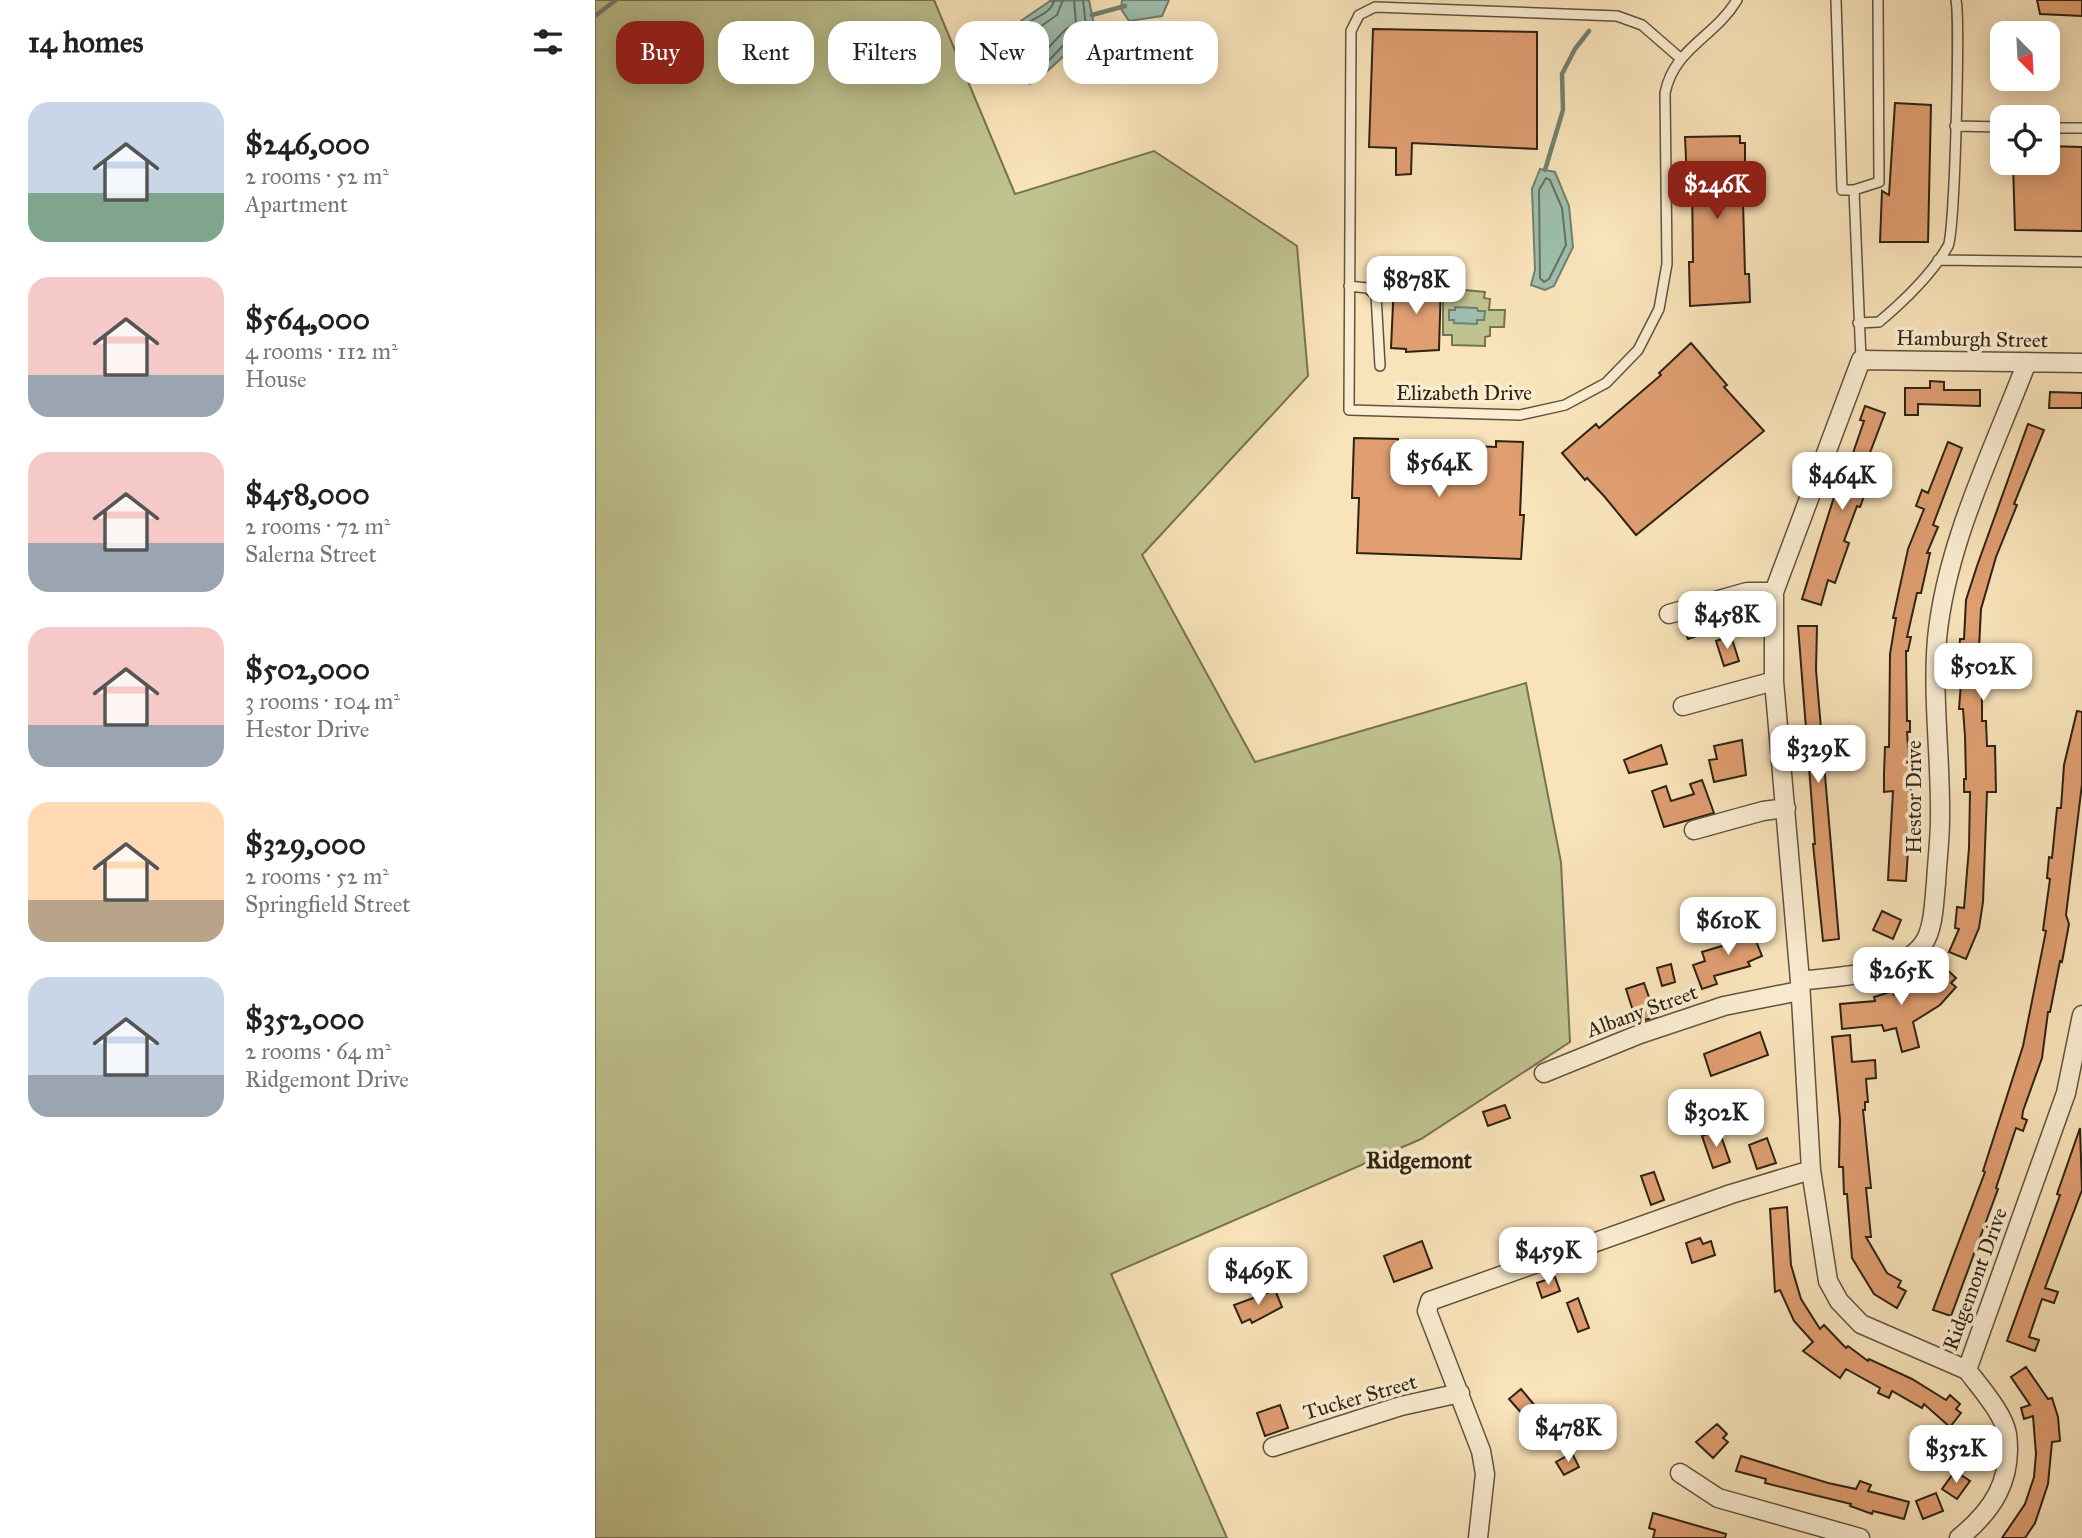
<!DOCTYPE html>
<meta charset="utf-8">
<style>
:root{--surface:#fff;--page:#f6f6f6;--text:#222;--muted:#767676;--accent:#8f2418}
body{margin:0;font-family:"IM FELL Great Primer",serif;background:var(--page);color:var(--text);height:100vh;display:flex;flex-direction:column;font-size:26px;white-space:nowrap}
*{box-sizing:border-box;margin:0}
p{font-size:23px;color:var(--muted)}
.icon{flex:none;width:38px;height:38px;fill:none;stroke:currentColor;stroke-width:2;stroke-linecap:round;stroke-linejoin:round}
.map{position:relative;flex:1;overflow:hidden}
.drawer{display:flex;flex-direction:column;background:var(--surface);width:595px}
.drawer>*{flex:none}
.top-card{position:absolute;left:21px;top:21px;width:665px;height:63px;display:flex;gap:14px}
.needle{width:46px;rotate:156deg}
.tools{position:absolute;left:1395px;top:21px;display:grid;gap:14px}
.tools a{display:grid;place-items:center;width:70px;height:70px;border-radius:14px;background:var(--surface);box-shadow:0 4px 18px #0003;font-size:35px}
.price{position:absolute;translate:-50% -60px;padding:0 16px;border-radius:14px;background:#fff;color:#222;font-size:23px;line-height:46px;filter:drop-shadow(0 2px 4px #0008)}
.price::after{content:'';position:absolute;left:50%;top:42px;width:21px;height:16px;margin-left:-10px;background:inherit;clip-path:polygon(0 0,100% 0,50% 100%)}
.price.selected{background:var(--accent);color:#fff}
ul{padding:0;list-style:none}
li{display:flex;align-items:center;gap:21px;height:175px;padding:0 28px}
li span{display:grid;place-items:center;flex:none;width:196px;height:140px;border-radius:21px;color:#555}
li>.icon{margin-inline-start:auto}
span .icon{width:84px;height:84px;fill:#fffc;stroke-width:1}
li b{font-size:30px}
h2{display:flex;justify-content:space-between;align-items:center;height:84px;padding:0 28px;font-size:30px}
.chip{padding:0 24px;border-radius:21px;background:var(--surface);box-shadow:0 4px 18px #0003;font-size:24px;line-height:63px}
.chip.selected{background:var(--accent);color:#fff}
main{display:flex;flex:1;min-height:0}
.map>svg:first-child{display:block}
.green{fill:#bfc38f;stroke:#767352;stroke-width:2}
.water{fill:#9ebead;stroke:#718070;stroke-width:2}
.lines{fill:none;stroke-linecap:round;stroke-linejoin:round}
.shore{stroke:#667060;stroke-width:2}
.stream{stroke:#718070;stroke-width:4.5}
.building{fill:#e09e71;stroke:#2d2314;stroke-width:2}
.lane-casing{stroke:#60533e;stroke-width:12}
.street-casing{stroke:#60533e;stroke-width:21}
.lane{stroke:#fbedd2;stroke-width:9}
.street{stroke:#fbedd2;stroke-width:18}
.labels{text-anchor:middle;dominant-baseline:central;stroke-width:7;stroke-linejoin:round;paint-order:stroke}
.street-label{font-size:21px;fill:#2d2314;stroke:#fbedd2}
.neighbourhood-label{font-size:23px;font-weight:bold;fill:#2d2314;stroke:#fbedd2}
</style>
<main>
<section class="drawer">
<h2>14 homes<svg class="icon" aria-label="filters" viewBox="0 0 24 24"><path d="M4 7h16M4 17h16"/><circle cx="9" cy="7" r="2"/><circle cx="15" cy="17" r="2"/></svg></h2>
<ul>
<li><span style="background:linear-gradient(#c9d6e8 65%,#7fa58c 0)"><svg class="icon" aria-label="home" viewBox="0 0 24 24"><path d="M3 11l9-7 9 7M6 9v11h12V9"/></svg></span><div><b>$246,000</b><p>2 rooms · 52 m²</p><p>Apartment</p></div></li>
<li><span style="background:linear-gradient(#f6c9c9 70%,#9aa5b1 0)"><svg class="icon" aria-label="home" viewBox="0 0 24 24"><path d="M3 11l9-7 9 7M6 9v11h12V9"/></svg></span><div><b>$564,000</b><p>4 rooms · 112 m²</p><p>House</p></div></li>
<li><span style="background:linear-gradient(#f6c9c9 65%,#9aa5b1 0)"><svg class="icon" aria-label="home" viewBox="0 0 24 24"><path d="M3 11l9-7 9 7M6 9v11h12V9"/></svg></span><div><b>$458,000</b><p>2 rooms · 72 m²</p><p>Salerna Street</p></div></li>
<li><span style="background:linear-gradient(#f6c9c9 70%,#9aa5b1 0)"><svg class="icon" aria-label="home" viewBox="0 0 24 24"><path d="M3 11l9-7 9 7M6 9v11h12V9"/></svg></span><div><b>$502,000</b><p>3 rooms · 104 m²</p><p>Hestor Drive</p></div></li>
<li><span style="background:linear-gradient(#ffd9b3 70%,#b9a48a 0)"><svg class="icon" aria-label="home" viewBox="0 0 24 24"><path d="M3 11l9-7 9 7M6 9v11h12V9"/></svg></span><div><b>$329,000</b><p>2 rooms · 52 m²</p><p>Springfield Street</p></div></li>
<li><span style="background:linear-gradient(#c9d6e8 70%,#9aa5b1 0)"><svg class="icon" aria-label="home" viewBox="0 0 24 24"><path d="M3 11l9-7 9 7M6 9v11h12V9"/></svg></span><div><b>$352,000</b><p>2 rooms · 64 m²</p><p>Ridgemont Drive</p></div></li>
</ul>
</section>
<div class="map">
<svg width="1487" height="1538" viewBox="0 0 1487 1538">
<rect width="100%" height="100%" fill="#f9e3ba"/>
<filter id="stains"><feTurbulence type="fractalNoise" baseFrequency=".00286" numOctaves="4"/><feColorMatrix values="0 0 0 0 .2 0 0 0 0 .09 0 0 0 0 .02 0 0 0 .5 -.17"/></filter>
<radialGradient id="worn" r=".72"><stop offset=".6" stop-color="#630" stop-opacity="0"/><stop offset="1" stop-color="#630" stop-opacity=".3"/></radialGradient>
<path class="green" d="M 0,0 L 339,0 L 420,194 L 559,151 L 702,246 L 713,376 L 547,555 L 660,762 L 931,683 L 966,862 L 975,1042 L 826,1139 L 516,1274 L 632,1538 L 0,1538 Z
M 859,289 L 890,292 L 889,298 L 895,299 L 894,310 L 910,310 L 909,327 L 895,327 L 895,336 L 890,337 L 890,346 L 857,345 L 857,335 L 848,335 L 848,297 L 857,296 Z"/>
<path class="water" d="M 494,0 L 500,30 C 475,45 460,69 435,84 L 420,78 L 411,39 L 417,27 L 455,1 Z
M 527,0 L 574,0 L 567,16 L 534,21 L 526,9 Z
M 945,169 L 960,172 L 974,206 L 978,247 L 959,286 L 950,290 L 936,285 L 940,270 L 937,189 Z
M 860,307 L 882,308 L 883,311 L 890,311 L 889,320 L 882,320 L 882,324 L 859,323 L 859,320 L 854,320 L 854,310 L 860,310 Z"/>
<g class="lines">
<path class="shore" d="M 459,0 C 456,19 423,19 419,38 C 417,47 423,62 426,71 L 433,75 L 446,69 L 476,37 L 491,27 L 488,0
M 468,0 L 462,15 L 429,38 L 434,64 L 440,62 L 470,30 L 481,23 L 479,0
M 951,178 L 955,180 L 967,208 L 971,245 L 954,279 L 949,282 L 945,278 L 944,190 Z"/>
<path class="stream" d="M 497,15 L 530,6
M 0,16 L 21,0
M 950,170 L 968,110 L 967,74 L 980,49 L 994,31"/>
</g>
<path class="building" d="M 1442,0 L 1487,0 L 1487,16 L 1445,14 Z
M 778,29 L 942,32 L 942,149 L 817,143 L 816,174 L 801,175 L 801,148 L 774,147 Z
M 1300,103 L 1336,105 L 1333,242 L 1285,242 L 1287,191 L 1294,195 Z
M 1145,136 L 1145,143 L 1150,143 L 1150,165 L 1147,165 L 1150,274 L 1154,274 L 1155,302 L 1095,306 L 1094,262 L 1098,262 L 1097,180 L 1092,180 L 1090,137 Z
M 1452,146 L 1487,147 L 1487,231 L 1420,230 L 1418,163 L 1452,163 Z
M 813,280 L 846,282 L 844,350 L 811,352 L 811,349 L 796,348 L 799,282 L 812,282 Z
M 1096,343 L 1132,385 L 1129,387 L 1169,431 L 1041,535 L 1009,496 L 992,478 L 990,480 L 967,453 L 1001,424 L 1004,428 L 1066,375 L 1064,373 Z
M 1335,381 L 1349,382 L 1349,390 L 1385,390 L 1385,406 L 1323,404 L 1323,415 L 1310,415 L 1310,388 L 1335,388 Z
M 1455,392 L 1487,393 L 1487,408 L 1454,408 Z
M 1270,406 L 1290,413 L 1262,487 L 1271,491 L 1265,507 L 1262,506 L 1249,541 L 1254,543 L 1240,583 L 1233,580 L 1226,605 L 1207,599 L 1239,497 L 1244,481 L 1248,482 L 1269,421 L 1265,420 Z
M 1433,424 L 1449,430 L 1419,504 L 1422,505 L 1401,557 L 1386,609 L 1383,667 L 1387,668 L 1387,721 L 1391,721 L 1392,746 L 1400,746 L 1401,792 L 1392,792 L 1388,902 L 1384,928 L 1371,959 L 1354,952 L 1364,929 L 1360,928 L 1362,907 L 1369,908 L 1374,848 L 1375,792 L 1369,792 L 1369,779 L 1371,779 L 1370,736 L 1368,709 L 1364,709 L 1368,655 L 1364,655 L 1365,639 L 1369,639 L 1371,600 L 1382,566 Z
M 759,438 L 803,439 L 803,443 L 901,447 L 901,441 L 928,442 L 925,515 L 929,515 L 926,559 L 762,553 L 764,498 L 757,498 Z
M 1353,442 L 1367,448 L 1338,525 L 1343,527 L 1332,553 L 1335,553 L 1326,593 L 1322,593 L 1312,637 L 1316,637 L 1313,651 L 1311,651 L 1312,721 L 1315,721 L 1315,732 L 1312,732 L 1317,806 L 1315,851 L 1313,851 L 1311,881 L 1293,880 L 1298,791 L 1289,792 L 1289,773 L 1290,747 L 1294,747 L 1295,654 L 1301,618 L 1298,618 L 1313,549 L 1329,509 L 1321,506 L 1327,490 L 1333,493 Z
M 1112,615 L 1117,631 L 1093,639 L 1087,622 Z
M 1203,626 L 1222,626 L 1221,670 L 1244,939 L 1228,941 L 1218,844 L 1220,844 Z
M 1136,636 L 1144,661 L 1129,666 L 1121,641 Z
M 1482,711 L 1487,712 L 1487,784 L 1471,915 L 1474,924 L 1467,962 L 1465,961 L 1455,1012 L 1453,1012 L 1447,1058 L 1428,1111 L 1427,1118 L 1432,1120 L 1428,1131 L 1421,1128 L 1401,1188 L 1403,1189 L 1356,1316 L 1338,1310 L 1390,1172 L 1388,1171 L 1428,1046 L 1451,931 L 1448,930 L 1455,879 L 1452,878 L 1454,857 L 1457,858 L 1462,808 L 1466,808 L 1469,765 Z
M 1147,740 L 1151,775 L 1119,782 L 1114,760 L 1122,759 L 1119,746 Z
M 1066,745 L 1072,764 L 1034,773 L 1029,760 Z
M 1107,780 L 1119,813 L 1069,827 L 1057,791 L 1071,786 L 1076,801 L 1099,794 L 1095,784 Z
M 1287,911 L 1306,920 L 1298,939 L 1278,930 Z
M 1155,926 L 1167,956 L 1153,962 L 1155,966 L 1119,976 L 1122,984 L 1107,989 L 1098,965 L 1110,961 L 1107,952 L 1130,945 L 1127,937 Z
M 1076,964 L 1080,982 L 1067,986 L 1062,968 Z
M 1342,965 L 1347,965 L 1361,978 L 1356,983 L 1361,987 L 1345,1005 L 1318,1022 L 1324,1047 L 1307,1052 L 1301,1028 L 1289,1031 L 1287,1025 L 1247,1029 L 1245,1004 L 1280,1001 L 1279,997 L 1298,991 L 1299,995 L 1322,981 L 1324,985 Z
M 1049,983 L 1061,1017 L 1050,1020 L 1048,1015 L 1040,1017 L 1031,989 Z
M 1165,1032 L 1173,1055 L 1116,1076 L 1109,1054 Z
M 1255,1035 L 1257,1062 L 1280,1060 L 1281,1078 L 1271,1079 L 1273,1102 L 1270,1102 L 1270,1110 L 1268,1110 L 1276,1188 L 1271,1188 L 1276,1237 L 1271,1237 L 1292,1273 L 1306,1281 L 1303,1287 L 1311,1291 L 1302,1308 L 1279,1294 L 1257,1258 L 1252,1194 L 1249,1194 L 1248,1167 L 1244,1167 L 1245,1120 L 1237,1037 Z
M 1145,1093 L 1149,1106 L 1131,1112 L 1127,1100 Z
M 910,1105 L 915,1118 L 893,1126 L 888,1112 Z
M 1485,1128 L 1487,1190 L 1450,1288 L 1463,1292 L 1459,1303 L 1447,1299 L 1434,1337 L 1444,1340 L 1440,1351 L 1412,1341 L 1465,1195 L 1462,1194 Z
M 1124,1130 L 1135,1162 L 1118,1168 L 1107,1136 Z
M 1172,1138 L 1181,1163 L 1162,1169 L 1154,1145 Z
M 1059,1172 L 1069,1200 L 1056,1205 L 1046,1176 Z
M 1192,1207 L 1196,1265 L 1206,1299 L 1225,1329 L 1229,1325 L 1251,1348 L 1253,1346 L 1273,1361 L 1274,1359 L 1317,1379 L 1351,1400 L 1355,1395 L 1365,1404 L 1361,1409 L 1366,1413 L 1355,1427 L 1329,1404 L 1327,1408 L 1297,1391 L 1294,1398 L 1283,1393 L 1285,1388 L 1251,1369 L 1245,1378 L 1208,1351 L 1218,1342 L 1199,1321 L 1185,1290 L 1180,1292 L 1175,1209 Z
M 1105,1238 L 1108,1244 L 1116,1241 L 1120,1255 L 1097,1263 L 1091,1243 Z
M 827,1241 L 837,1268 L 799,1282 L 789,1256 Z
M 960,1277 L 965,1291 L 947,1298 L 942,1283 Z
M 680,1290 L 687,1307 L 657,1323 L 655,1319 L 647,1323 L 639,1305 Z
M 983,1298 L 994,1328 L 983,1332 L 972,1303 Z
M 1431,1367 L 1453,1399 L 1457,1398 L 1463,1417 L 1465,1441 L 1457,1442 L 1453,1484 L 1440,1523 L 1430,1538 L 1407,1538 L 1430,1504 L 1439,1477 L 1441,1454 L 1438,1416 L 1429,1419 L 1426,1408 L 1435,1405 L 1416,1377 Z
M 926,1389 L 941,1407 L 930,1417 L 914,1399 Z
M 685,1405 L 693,1428 L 670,1436 L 662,1413 Z
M 1122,1424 L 1132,1434 L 1128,1438 L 1133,1442 L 1118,1458 L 1101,1442 Z
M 1377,1436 L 1380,1459 L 1360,1461 L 1357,1439 Z
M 977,1453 L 984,1467 L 969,1475 L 961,1462 Z
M 1146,1456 L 1233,1483 L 1261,1489 L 1265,1481 L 1276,1485 L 1273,1491 L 1314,1502 L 1309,1519 L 1278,1511 L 1277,1514 L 1255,1506 L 1256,1504 L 1170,1483 L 1171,1479 L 1141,1471 Z
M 1360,1471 L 1375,1481 L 1362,1499 L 1347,1489 Z
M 1341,1493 L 1348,1511 L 1328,1519 L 1321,1501 Z
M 1058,1513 L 1131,1534 L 1130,1538 L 1058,1538 L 1060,1530 L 1054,1528 Z"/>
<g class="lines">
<g class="lane-casing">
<path id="lane" d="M 1241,0 L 1247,190 L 1259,190 L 1266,360
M 1085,58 L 1047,25 L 1022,16 L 780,7 L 764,15 L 756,31 L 754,410 L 925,415 L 970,405 L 1011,383 L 1043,350 L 1064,309 L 1072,264 L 1070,93 C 1079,48 1120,37 1142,0
M 1360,126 L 1407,127
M 1452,128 L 1487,128
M 1259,190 L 1284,182 L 1283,0
M 1343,260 L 1487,262
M 754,286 L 772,288 L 781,295 L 785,366
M 1263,323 L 1284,322 C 1309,301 1337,274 1353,246 C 1360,234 1365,21 1361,0"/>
</g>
<g class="street-casing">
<path id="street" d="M 1074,614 L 1152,592 L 1179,592
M 1088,706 L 1179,681
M 1099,830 L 1168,811 L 1191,808
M 1205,981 C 1242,976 1305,976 1328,944 C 1339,929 1339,901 1341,883 C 1342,862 1345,840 1345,819 C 1346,759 1337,699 1342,639 C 1351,544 1398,451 1432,362
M 949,1073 L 1045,1034 L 1129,1006 L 1204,991
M 1372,1370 L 1266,1324 L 1244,1301 L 1233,1281 L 1216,1170 L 1205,981 L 1179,681 L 1179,592 L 1266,360 L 1487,363
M 678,1447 L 806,1406 L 865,1393
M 1085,1473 L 1123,1498 L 1265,1538
M 883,1538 L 890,1474 L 886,1451 L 832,1311 L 835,1301 L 1136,1194 L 1216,1170
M 1364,1538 C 1397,1511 1418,1481 1412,1434 C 1409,1414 1384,1386 1372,1370 L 1471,1093 L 1487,1015"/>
</g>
<use href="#lane" class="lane"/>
<use href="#street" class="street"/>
</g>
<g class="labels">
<g class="street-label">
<text transform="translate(1377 339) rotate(1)">Hamburgh Street</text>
<text x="869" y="393">Elizabeth Drive</text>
<text transform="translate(1319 797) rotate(-90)">Hestor Drive</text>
<text transform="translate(1047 1011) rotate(-20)">Albany Street</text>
<text transform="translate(1380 1279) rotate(-70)">Ridgemont Drive</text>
<text transform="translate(765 1397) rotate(-16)">Tucker Street</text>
</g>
<g class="neighbourhood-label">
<text x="824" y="1160">Ridgemont</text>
</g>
</g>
<rect width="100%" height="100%" filter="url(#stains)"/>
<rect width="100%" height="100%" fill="url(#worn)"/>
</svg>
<div class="tools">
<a><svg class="needle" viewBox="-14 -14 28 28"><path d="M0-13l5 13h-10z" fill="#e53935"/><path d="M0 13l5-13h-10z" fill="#767676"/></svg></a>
<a><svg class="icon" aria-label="locate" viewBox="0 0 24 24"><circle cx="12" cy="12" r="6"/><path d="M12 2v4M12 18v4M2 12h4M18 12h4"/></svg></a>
</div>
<b class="price selected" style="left:1122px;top:221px">$246K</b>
<b class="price" style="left:821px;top:316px">$878K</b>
<b class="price" style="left:844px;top:499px">$564K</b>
<b class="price" style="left:1247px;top:512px">$464K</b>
<b class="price" style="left:1132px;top:651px">$458K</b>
<b class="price" style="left:1388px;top:703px">$502K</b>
<b class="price" style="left:1223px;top:785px">$329K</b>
<b class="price" style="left:1133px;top:957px">$610K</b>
<b class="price" style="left:1306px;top:1007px">$265K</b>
<b class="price" style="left:1121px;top:1149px">$302K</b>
<b class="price" style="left:953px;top:1287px">$459K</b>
<b class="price" style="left:663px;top:1307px">$469K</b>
<b class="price" style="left:973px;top:1464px">$478K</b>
<b class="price" style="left:1361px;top:1485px">$352K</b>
<div class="top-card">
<a class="chip selected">Buy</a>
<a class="chip">Rent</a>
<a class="chip">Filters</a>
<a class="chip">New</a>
<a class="chip">Apartment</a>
</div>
</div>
</main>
